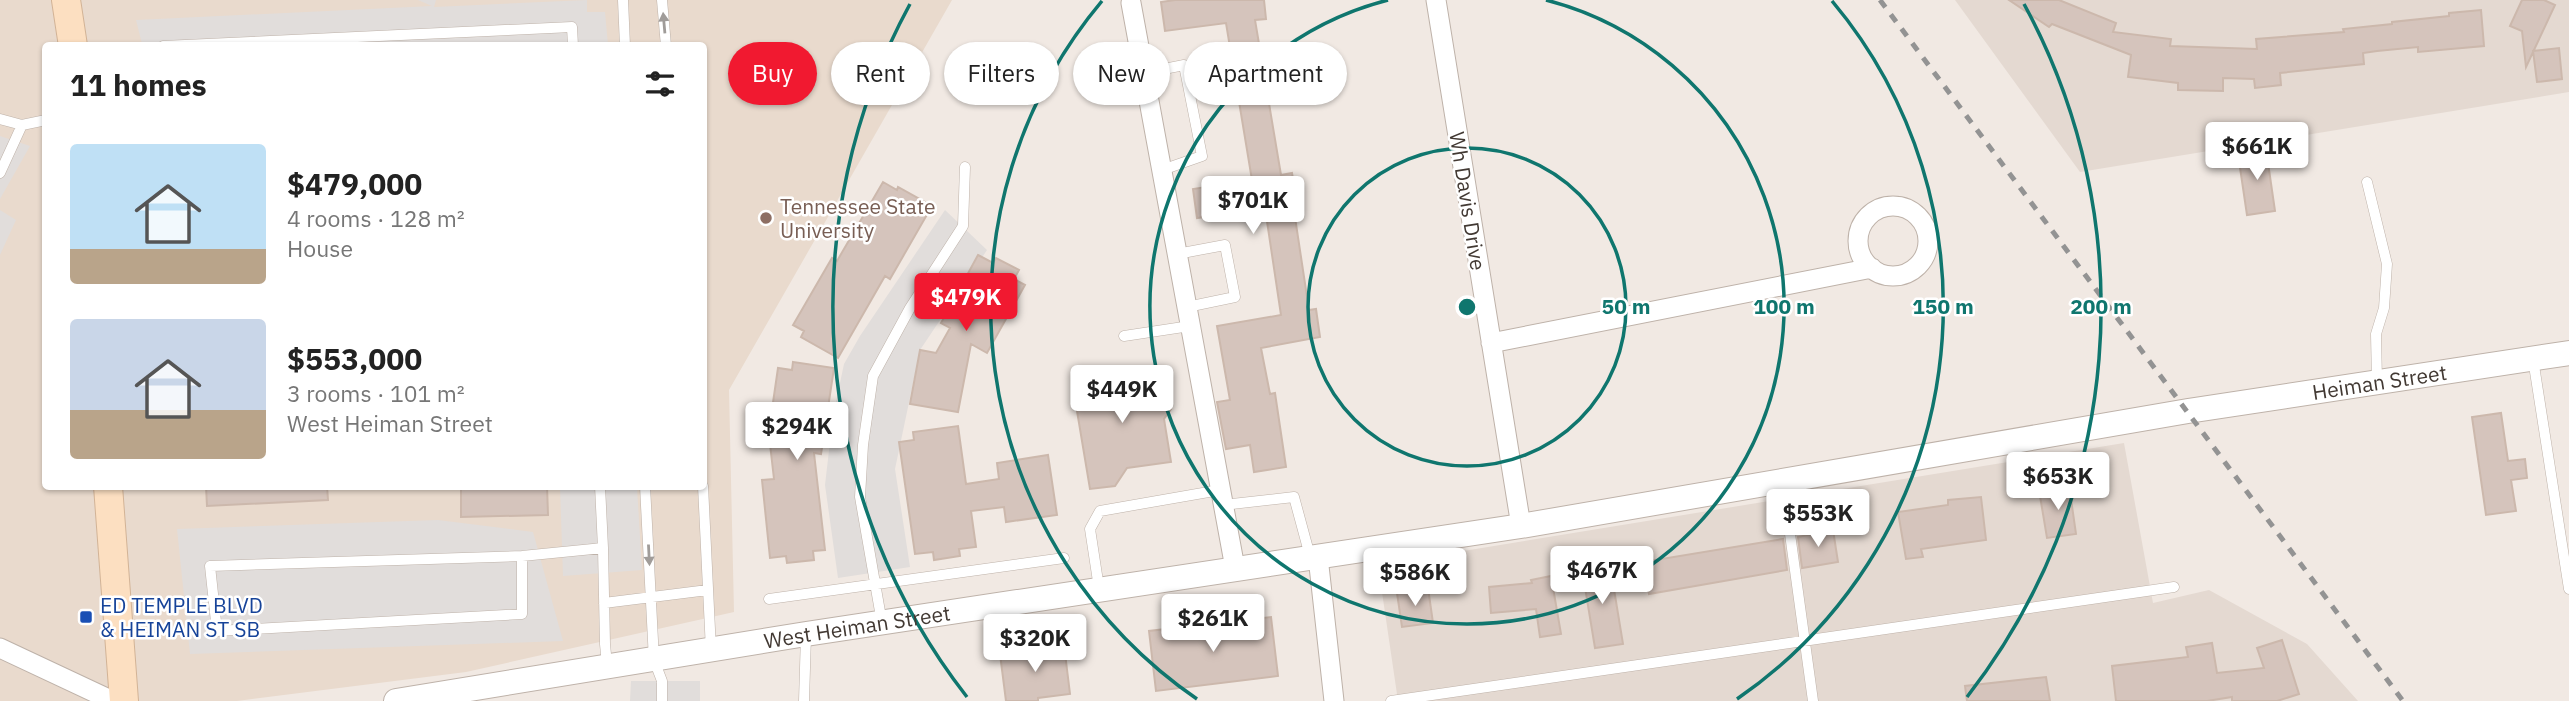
<!DOCTYPE html>
<meta charset="utf-8">
<style>
:root{--surface:#fff;--page:#f2f2f2;--text:#222;--muted:#767676;--accent:#f11930}
body{margin:0;font-family:"IBM Plex Sans",sans-serif;background:var(--page);color:var(--text);height:100vh;display:flex;flex-direction:column;font-size:26px;white-space:nowrap}
*{box-sizing:border-box;margin:0}
p{font-size:23px;color:var(--muted)}
.icon{flex:none;width:38px;height:38px;fill:none;stroke:currentColor;stroke-width:2;stroke-linecap:round;stroke-linejoin:round}
.map{position:relative;flex:1;overflow:hidden}
.sheet{position:absolute;left:42px;top:42px;width:665px;height:448px;display:flex;flex-direction:column;background:var(--surface);border-radius:7px;box-shadow:0 2px 5px #0004}
.sheet>*{flex:none}
.top-card{position:absolute;left:728px;top:42px;width:665px;height:63px;display:flex;gap:14px}
.price{position:absolute;translate:-50% -60px;padding:0 16px;border-radius:7px;background:#fff;color:#222;font-size:23px;line-height:46px;filter:drop-shadow(0 2px 4px #0008)}
.price::after{content:'';position:absolute;left:50%;top:42px;width:21px;height:16px;margin-left:-10px;background:inherit;clip-path:polygon(0 0,100% 0,50% 100%)}
.price.selected{background:var(--accent);color:#fff}
ul{padding:0;list-style:none}
li{display:flex;align-items:center;gap:21px;height:175px;padding:0 28px}
li span{display:grid;place-items:center;flex:none;width:196px;height:140px;border-radius:7px;color:#555}
li>.icon{margin-inline-start:auto}
span .icon{width:84px;height:84px;fill:#fffc;stroke-width:1}
li b{font-size:30px}
h2{display:flex;justify-content:space-between;align-items:center;height:84px;padding:0 28px;font-size:30px}
.pill{padding:0 24px;border-radius:32px;background:var(--surface);box-shadow:0 2px 5px #0004;font-size:24px;line-height:63px}
.pill.selected{background:var(--accent);color:#fff}
.map>svg:first-child{display:block}
.residential{fill:#e4d9d1}
.education{fill:#e9dacd;fill-rule:evenodd}
.parking{fill:#e1dddb}
.building{fill:#d5c4bc;stroke:#ccb8ac;stroke-width:2}
.lines{fill:none;stroke-linecap:round;stroke-linejoin:round}
.service-casing{stroke:#beb2a9;stroke-width:11}
.minor-casing{stroke:#beb2a9;stroke-width:21}
.tertiary-casing{stroke:#beb2a9;stroke-width:26}
.secondary-casing{stroke:#d2b396;stroke-width:30}
.service{stroke:#fff;stroke-width:10}
.minor{stroke:#fff;stroke-width:19}
.tertiary{stroke:#fff;stroke-width:24}
.secondary{stroke:#fcdfc1;stroke-width:28}
.rail{stroke:#939393;stroke-width:5;stroke-dasharray:9 9;stroke-linecap:butt}
.oneway{fill:#a09c99}
.ring{fill:none;stroke:#0f766e;stroke-width:3.5}
.education-dot{fill:#8d6e63;stroke:#fff;stroke-width:2.5}
.transit-dot{fill:#1a4fb4;stroke:#fff;stroke-width:2.5}
.labels{text-anchor:middle;dominant-baseline:central;stroke-width:5;stroke-linejoin:round;paint-order:stroke}
.street-label{font-size:21px;fill:#423933;stroke:#fff}
.education-label{font-size:21px;fill:#785e54;stroke:#fff;text-anchor:start}
.transit-label{font-size:21px;fill:#164399;stroke:#fff;text-anchor:start}
.centre{fill:#0f766e;stroke:#fff;stroke-width:3.5}
.ring-label{font-size:21px;text-anchor:middle;font-weight:bold;fill:#0f766e;stroke:#fff;stroke-width:5;stroke-linejoin:round;paint-order:stroke}
</style>
<div class="map">
<svg width="2569" height="701" viewBox="0 0 2569 701">
<rect width="100%" height="100%" fill="#f1e9e3"/>
<path class="residential" d="M 1955,0 L 2569,0 L 2569,92 L 2080,172 Z
M 2124,443 L 2153,603 L 2209,590 L 2307,644 L 2358,701 L 1398,701 L 1378,565 Z"/>
<path class="education" d="M 0,0 L 952,0 L 729,390 L 734,612 L 466,672 L 237,701 L 0,701 ZM 46,46 L 704,46 L 704,486 L 46,486 Z"/>
<path class="parking" d="M 418,0 L 436,0 L 434,7 L 587,0 L 587,12 L 605,12 L 608,45 L 139,45 L 142,44 L 136,20 L 432,6 Z
M 0,136 L 30,146 L 0,199 Z
M 0,210 L 16,220 L 0,255 Z
M 945,210 L 987,250 L 920,350 L 895,469 L 910,567 L 838,578 L 825,485 L 833,416 L 844,364 L 860,336 Z
M 560,487 L 637,487 L 642,570 L 563,576 Z
M 438,520 L 533,532 L 563,641 L 190,654 L 177,529 Z
M 631,681 L 700,681 L 700,701 L 630,701 Z"/>
<path class="building" d="M 1175,0 L 1264,0 L 1266,19 L 1255,20 L 1281,175 L 1292,173 L 1297,203 L 1293,204 L 1309,310 L 1316,309 L 1320,337 L 1261,348 L 1270,394 L 1275,393 L 1286,467 L 1254,472 L 1250,445 L 1226,449 L 1217,402 L 1230,400 L 1217,326 L 1281,315 L 1265,208 L 1197,218 L 1193,189 L 1252,180 L 1226,23 L 1165,31 L 1161,2 Z
M 2009,0 L 2059,0 L 2116,23 L 2113,32 L 2171,39 L 2170,46 L 2257,49 L 2256,39 L 2344,32 L 2343,29 L 2392,24 L 2392,22 L 2449,16 L 2449,13 L 2481,10 L 2484,46 L 2418,52 L 2418,47 L 2377,51 L 2363,53 L 2364,64 L 2280,73 L 2281,85 L 2255,88 L 2254,79 L 2223,78 L 2223,91 L 2178,90 L 2178,83 L 2128,77 L 2131,55 L 2052,24 L 2049,27 Z
M 2522,0 L 2544,0 L 2555,5 L 2526,67 L 2522,31 L 2510,26 Z
M 2559,48 L 2562,79 L 2537,82 L 2533,51 Z
M 2266,149 L 2275,211 L 2247,215 L 2238,154 Z
M 883,182 L 897,190 L 898,187 L 932,206 L 890,279 L 885,276 L 838,358 L 801,337 L 804,331 L 793,325 L 832,258 L 837,261 Z
M 978,255 L 993,263 L 996,258 L 1019,270 L 1014,279 L 1025,285 L 987,353 L 971,344 L 958,412 L 910,404 L 920,350 L 936,353 L 950,328 L 941,323 Z
M 793,362 L 834,368 L 821,454 L 814,453 L 825,550 L 813,551 L 814,560 L 787,563 L 786,556 L 770,558 L 762,480 L 774,479 L 770,444 L 767,444 L 778,368 L 792,370 Z
M 1120,374 L 1130,382 L 1166,376 L 1171,409 L 1164,419 L 1171,462 L 1127,468 L 1115,486 L 1090,489 L 1072,381 Z
M 2501,413 L 2508,461 L 2525,459 L 2527,478 L 2511,480 L 2516,511 L 2486,515 L 2472,417 Z
M 958,426 L 966,484 L 999,479 L 997,463 L 1048,455 L 1057,515 L 1006,522 L 1004,507 L 971,511 L 976,547 L 959,549 L 960,556 L 934,560 L 933,552 L 915,554 L 899,442 L 914,440 L 913,432 Z
M 2069,485 L 2076,534 L 2047,538 L 2039,490 Z
M 206,486 L 327,486 L 328,500 L 207,506 Z
M 461,486 L 547,486 L 548,515 L 461,517 Z
M 1981,497 L 1986,540 L 1921,549 L 1923,557 L 1906,559 L 1898,512 L 1948,505 L 1948,500 Z
M 1833,530 L 1838,562 L 1802,568 L 1798,537 Z
M 1783,539 L 1787,570 L 1649,594 L 1643,562 Z
M 1610,565 L 1623,644 L 1595,648 L 1582,569 Z
M 1551,576 L 1561,634 L 1540,637 L 1536,609 L 1491,613 L 1489,587 L 1532,583 L 1531,580 Z
M 1428,588 L 1433,623 L 1402,627 L 1397,593 Z
M 1271,617 L 1278,676 L 1156,691 L 1149,631 Z
M 2282,640 L 2299,694 L 2277,701 L 2232,701 L 2232,697 L 2207,701 L 2116,701 L 2112,666 L 2188,657 L 2186,647 L 2212,643 L 2217,673 L 2264,668 L 2257,648 Z
M 1064,645 L 1070,694 L 1038,698 L 1038,701 L 1006,701 L 1000,654 Z
M 2046,677 L 2050,701 L 1967,701 L 1965,686 Z"/>
<g class="lines">
<g class="service-casing">
<path id="service" d="M 623,0 L 625,46
M 662,0 L 666,46
M 163,46 L 572,27 L 573,46
M 1144,73 L 1184,65 L 1202,156 L 1162,170
M 0,119 L 22,125 L 46,120
M 0,173 L 22,125
M 2367,182 L 2387,264 L 2384,308 L 2376,334 L 2377,382
M 1177,254 L 1225,245 L 1235,297 L 1187,307
M 1124,336 L 1190,326
M 2533,359 L 2569,589
M 1783,483 L 1813,701
M 600,486 L 603,548
M 645,486 L 654,660 L 662,681 L 662,701
M 703,486 L 711,650
M 1223,505 L 1294,497 L 1310,556
M 522,556 L 522,614 L 217,631 L 210,566 L 522,556 L 603,548 L 605,644 L 607,665
M 1099,588 L 1090,529 L 1100,511 L 1220,490
M 769,599 L 1064,558
M 604,603 L 708,590
M 882,623 L 860,497 L 863,445 L 873,376 L 910,308 L 963,226 L 965,167
M 804,701 L 806,635
M 1391,701 L 2174,587"/>
</g>
<g class="minor-casing">
<path id="minor" d="M 1436,0 L 1521,526
M 1131,3 L 1235,568
M1858 241a35 35 0 1 1 70 0a35 35 0 1 1-70 0Z
M 1491,343 L 1872,268
M 1318,557 L 1334,701
M 0,648 L 113,701"/>
</g>
<g class="tertiary-casing">
<g id="tertiary">
<path id="s1" d="M 396,701 L 806,634 L 1521,526 L 2188,411 L 2569,353"/>
</g>
</g>
<g class="secondary-casing">
<path id="secondary" d="M 66,0 L 73,46
M 108,486 L 124,701"/>
</g>
<use href="#service" class="service"/>
<use href="#minor" class="minor"/>
<use href="#tertiary" class="tertiary"/>
<use href="#secondary" class="secondary"/>
<path class="rail" d="M 1880,0 L 2403,701"/>
</g>
<defs><path id="oneway-solid" d="M-6-.8H1V-3.2L6.5 0L1 3.2V.8H-6Z" transform="scale(1.75)"/></defs>
<g class="oneway">
<use href="#oneway-solid" transform="translate(664 23) rotate(-95)"/>
<use href="#oneway-solid" transform="translate(649 555) rotate(87)"/>
</g>
<g class="ring">
<circle cx="1467" cy="307" r="159"/>
<path d="M1546 0A317 317 0 1 1 1388 0"/>
<path d="M1197 699A476 476 0 0 1 1102 1M1832 1A476 476 0 0 1 1737 699"/>
<path d="M967 697A634 634 0 0 1 910 4M2024 4A634 634 0 0 1 1967 697"/>
</g>
<circle class="education-dot" cx="766" cy="218" r="7"/>
<rect class="transit-dot" x="79" y="610" width="14" height="14" rx="3.5"/>
<g class="labels">
<g class="street-label">
<text transform="translate(1468 201) rotate(81)">Wh Davis Drive</text>
<text stroke="none"><textPath href="#s1" startOffset="2009">Heiman Street</textPath></text>
<text stroke="none"><textPath href="#s1" startOffset="467">West Heiman Street</textPath></text>
</g>
<g class="education-label">
<text x="780" y="206">Tennessee State<tspan x="780" dy="24">University</tspan></text>
</g>
<g class="transit-label">
<text x="100" y="605">ED TEMPLE BLVD<tspan x="100" dy="24">&amp; HEIMAN ST SB</tspan></text>
</g>
</g>
<circle cx="1467" cy="307" r="10" class="centre"/>
<g class="ring-label">
<text x="1626" y="314">50 m</text>
<text x="1784" y="314">100 m</text>
<text x="1943" y="314">150 m</text>
<text x="2101" y="314">200 m</text>
</g>
</svg>
<b class="price" style="left:2257px;top:182px">$661K</b>
<b class="price" style="left:1253px;top:236px">$701K</b>
<b class="price selected" style="left:966px;top:333px">$479K</b>
<b class="price" style="left:1122px;top:425px">$449K</b>
<b class="price" style="left:797px;top:462px">$294K</b>
<b class="price" style="left:2058px;top:512px">$653K</b>
<b class="price" style="left:1818px;top:549px">$553K</b>
<b class="price" style="left:1602px;top:606px">$467K</b>
<b class="price" style="left:1415px;top:608px">$586K</b>
<b class="price" style="left:1213px;top:654px">$261K</b>
<b class="price" style="left:1035px;top:674px">$320K</b>
<div class="top-card">
<a class="pill selected">Buy</a>
<a class="pill">Rent</a>
<a class="pill">Filters</a>
<a class="pill">New</a>
<a class="pill">Apartment</a>
</div>
<section class="sheet">
<h2>11 homes<svg class="icon" aria-label="filters" viewBox="0 0 24 24"><path d="M4 7h16M4 17h16"/><circle cx="9" cy="7" r="2"/><circle cx="15" cy="17" r="2"/></svg></h2>
<ul>
<li><span style="background:linear-gradient(#bfe0f5 75%,#b9a48a 0)"><svg class="icon" aria-label="home" viewBox="0 0 24 24"><path d="M3 11l9-7 9 7M6 9v11h12V9"/></svg></span><div><b>$479,000</b><p>4 rooms · 128 m²</p><p>House</p></div></li>
<li><span style="background:linear-gradient(#c9d6e8 65%,#b9a48a 0)"><svg class="icon" aria-label="home" viewBox="0 0 24 24"><path d="M3 11l9-7 9 7M6 9v11h12V9"/></svg></span><div><b>$553,000</b><p>3 rooms · 101 m²</p><p>West Heiman Street</p></div></li>
</ul>
</section>
</div>
